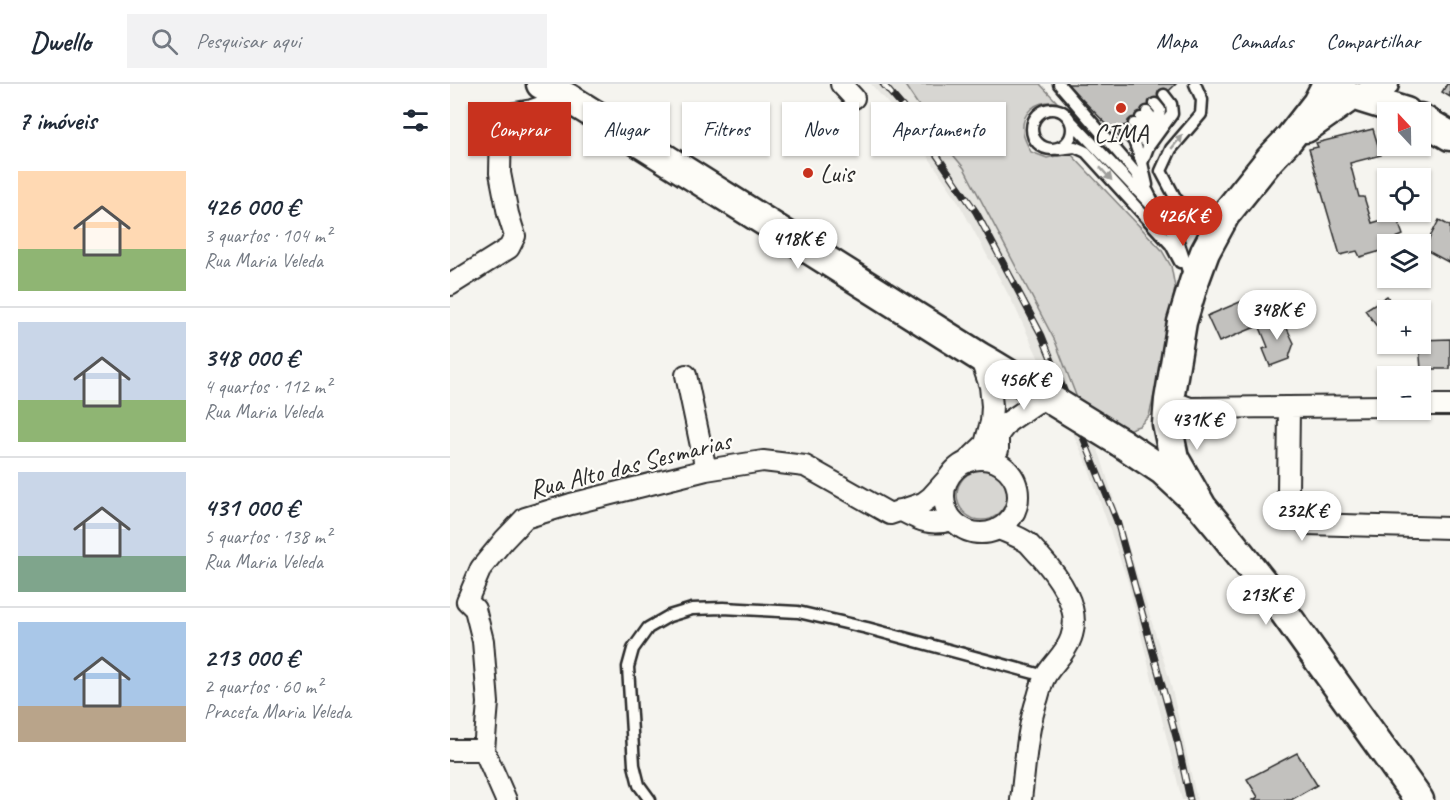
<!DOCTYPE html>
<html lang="pt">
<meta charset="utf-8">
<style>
:root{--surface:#fff;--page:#f2f2f3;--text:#1f2937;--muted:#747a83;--line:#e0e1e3;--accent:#c8321e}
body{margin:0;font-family:Caveat,sans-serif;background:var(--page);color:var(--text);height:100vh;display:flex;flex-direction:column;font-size:22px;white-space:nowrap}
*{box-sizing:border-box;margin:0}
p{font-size:20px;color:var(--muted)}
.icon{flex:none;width:33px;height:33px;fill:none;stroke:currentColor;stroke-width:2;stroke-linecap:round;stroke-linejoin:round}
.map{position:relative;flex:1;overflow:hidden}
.drawer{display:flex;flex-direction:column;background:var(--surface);width:450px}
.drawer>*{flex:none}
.banner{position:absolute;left:18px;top:18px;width:570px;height:54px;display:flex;gap:12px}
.needle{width:39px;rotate:338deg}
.controls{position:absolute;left:927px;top:18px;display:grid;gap:12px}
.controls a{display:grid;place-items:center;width:54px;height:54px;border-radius:0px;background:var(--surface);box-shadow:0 2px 4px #0004;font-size:30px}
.price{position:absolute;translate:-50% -51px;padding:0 14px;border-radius:21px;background:#fff;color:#222;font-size:20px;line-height:39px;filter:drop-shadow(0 2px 3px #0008)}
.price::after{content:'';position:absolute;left:50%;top:36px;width:18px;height:14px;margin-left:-9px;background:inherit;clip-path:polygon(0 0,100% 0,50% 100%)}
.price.active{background:var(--accent);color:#fff}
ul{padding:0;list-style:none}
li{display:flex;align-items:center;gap:18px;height:150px;padding:0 18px}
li+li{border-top:2px solid var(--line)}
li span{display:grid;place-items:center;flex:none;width:168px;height:120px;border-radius:0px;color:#555}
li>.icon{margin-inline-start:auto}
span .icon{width:72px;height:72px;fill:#fffc;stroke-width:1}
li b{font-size:26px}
h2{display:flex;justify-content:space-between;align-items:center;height:72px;padding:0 18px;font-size:26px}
.tag{padding:0 21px;border-radius:0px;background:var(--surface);box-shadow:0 2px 4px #0004;font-size:21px;line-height:54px}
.tag.active{background:var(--accent);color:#fff}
header{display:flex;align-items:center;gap:36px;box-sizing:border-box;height:84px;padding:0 30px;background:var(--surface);border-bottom:2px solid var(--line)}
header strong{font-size:28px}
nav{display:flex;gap:33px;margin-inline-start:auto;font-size:21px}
.search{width:420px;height:54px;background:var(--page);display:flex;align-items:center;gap:15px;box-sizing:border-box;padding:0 21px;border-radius:0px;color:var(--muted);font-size:22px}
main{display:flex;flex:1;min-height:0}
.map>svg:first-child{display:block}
.built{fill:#e6e5e0}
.green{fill:#d7d6d2;stroke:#81807e;stroke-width:1.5}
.building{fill:#c2c1be;stroke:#2b2b2b;stroke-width:1.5}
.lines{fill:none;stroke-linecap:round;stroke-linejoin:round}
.lane-casing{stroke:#2b2b2b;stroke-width:15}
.street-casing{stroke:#2b2b2b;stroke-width:24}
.secondary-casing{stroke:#2b2b2b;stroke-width:33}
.lane{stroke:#fdfcf7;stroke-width:10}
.street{stroke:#fdfcf7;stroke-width:20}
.secondary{stroke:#fdfcf7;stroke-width:28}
.rail-casing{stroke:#2b2b2b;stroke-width:7}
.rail{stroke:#fdfcf7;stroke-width:4.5;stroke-dasharray:14;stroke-linecap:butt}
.secondary-bridge-casing{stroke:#2b2b2b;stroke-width:33;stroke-linecap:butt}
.secondary-bridge{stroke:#fdfcf7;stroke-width:28}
.oneway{fill:#9e9e9b}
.poi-dot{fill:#c8321e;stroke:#fdfcf7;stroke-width:2}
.labels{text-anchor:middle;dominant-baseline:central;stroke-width:4.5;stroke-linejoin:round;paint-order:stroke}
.poi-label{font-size:26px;fill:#2b2b2b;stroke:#fdfcf7}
.street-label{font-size:26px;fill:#2b2b2b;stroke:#fdfcf7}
</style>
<header>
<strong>Dwello</strong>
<div class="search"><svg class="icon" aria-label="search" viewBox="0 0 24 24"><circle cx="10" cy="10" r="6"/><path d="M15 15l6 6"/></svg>Pesquisar aqui</div>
<nav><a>Mapa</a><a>Camadas</a><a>Compartilhar</a></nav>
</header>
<main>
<section class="drawer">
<h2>7 imóveis<svg class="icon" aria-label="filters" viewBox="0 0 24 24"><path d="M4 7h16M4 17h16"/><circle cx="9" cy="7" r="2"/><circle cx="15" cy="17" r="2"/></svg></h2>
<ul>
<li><span style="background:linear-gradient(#ffd9b3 65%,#8fb573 0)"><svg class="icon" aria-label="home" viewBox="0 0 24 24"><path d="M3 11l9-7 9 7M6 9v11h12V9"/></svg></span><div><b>426 000 €</b><p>3 quartos · 104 m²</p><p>Rua Maria Veleda</p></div></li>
<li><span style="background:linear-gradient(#c9d6e8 65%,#8fb573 0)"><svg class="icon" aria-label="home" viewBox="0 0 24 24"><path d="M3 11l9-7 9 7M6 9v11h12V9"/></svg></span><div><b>348 000 €</b><p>4 quartos · 112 m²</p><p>Rua Maria Veleda</p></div></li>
<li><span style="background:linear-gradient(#c9d6e8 70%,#7fa58c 0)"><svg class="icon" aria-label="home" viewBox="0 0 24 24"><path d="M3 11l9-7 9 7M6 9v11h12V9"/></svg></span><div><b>431 000 €</b><p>5 quartos · 138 m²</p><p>Rua Maria Veleda</p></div></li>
<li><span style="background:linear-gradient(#a9c7e8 70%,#b9a48a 0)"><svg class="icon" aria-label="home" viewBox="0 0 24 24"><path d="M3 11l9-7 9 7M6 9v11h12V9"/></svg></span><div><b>213 000 €</b><p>2 quartos · 60 m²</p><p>Praceta Maria Veleda</p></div></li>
</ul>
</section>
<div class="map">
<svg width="1000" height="716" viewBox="0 0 1000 716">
<rect width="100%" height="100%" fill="#f5f4ef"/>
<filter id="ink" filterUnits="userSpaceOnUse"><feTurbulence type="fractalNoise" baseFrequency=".0167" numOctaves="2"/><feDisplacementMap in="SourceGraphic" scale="12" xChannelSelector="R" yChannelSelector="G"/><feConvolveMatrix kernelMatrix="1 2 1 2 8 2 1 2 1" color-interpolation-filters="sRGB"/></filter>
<g filter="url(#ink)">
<path class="built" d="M 421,0 L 454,0 L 495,61 L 514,84 L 605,257 L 651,374 L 720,597 L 747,716 L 732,716 L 678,498 L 637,380 L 565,223 L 505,112 L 455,39 Z"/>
<path class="green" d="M 454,0 L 590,0 L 607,18 C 586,16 571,27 573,49 C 574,55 578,62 581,68 L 597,74 L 620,69 L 711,165 L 721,182 L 725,203 L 714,271 L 699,332 L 689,342 L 677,346 L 632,327 L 605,257 L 514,84 L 495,61 Z
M507 411a25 25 0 1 1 50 0a25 25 0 1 1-50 0Z"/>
<path class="building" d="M 617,0 L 726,0 L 670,54 Z
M 997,0 L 1000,0 L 1000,13 L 992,8 Z
M 923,45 L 931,71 L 900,79 L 909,113 L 914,113 L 922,139 L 946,132 L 953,151 L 946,154 L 948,160 L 938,160 L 938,165 L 910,173 L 907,167 L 890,171 L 859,65 L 868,63 L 866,59 Z
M 989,136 L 1000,142 L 1000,179 L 974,165 Z
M 937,212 L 948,226 L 938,226 L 938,258 L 915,226 Z
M 797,215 L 808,242 L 769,258 L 757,232 Z
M 831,232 L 844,259 L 840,270 L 839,275 L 820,282 L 813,265 L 818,263 L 809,241 Z
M 1000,255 L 1000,285 L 971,285 L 969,260 L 970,260 L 970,256 Z
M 939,260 L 954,260 L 944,266 Z
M 847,669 L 867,701 L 841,716 L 803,716 L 808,713 L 797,695 Z"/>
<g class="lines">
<g class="lane-casing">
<path id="lane" d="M 609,0 L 685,88 L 698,108 L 708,128 L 727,154 L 740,193
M 745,0 L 752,16 L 751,30 L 721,65 L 711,87 L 726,115 L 745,133 L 772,131
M 705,20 L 710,26 L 707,47
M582 45a20 20 0 1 1 40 0a20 20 0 1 1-40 0Z
M 697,28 L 701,33 L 705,49
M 691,34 L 695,40 L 698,63
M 619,35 L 701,121
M 684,40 L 695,57
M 676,48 L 684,57 L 692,79
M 608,65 L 625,63 L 636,68 L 721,161 L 730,178
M 697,101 L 692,79 L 698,63 L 722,30 L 721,20 L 714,11
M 200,716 L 189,701 L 184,681 L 178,583 L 183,565 L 198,544 L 219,532 L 242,525 L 273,524 L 348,528 L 417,544 L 595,592"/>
</g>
<g class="street-casing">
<path id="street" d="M 391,0 L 404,14
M 0,201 L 59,164 L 65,152 L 58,130 L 50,89 L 51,41 L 54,35 L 65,29 L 82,26 L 118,14
M 236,291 L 256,386
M 719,316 L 740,324 L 938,322
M 970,321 L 1000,321
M 839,323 L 838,408 L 857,440 L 1000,444
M 548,366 L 548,351 L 558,338 L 586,319 L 600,315
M494 412a37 37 0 1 1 74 0a37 37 0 1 1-74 0Z
M 515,379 L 535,360 L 541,338 L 542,322 L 540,302 L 530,273
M 450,426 C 471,437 479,442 503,436
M 549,445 C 558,449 570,453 578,459 C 582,463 586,468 590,472 C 609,493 632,524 621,554 C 616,569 604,578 596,591 C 592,597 590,606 588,613 C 577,643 575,683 571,716
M 0,666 L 34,666
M 56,716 L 34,666 L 38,619 L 33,557 L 25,525 L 17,517 L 31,484 L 54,456 L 75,434 L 121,420 L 256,386 L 313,377 L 355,382 L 440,430 L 473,419 L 481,413 L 499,393"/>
</g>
<g class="secondary-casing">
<path id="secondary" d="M 91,0 L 118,14 L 192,60 L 530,273 C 554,286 576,302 600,315
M 886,4 C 901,17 922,17 934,0
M 911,14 L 956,28
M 970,34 L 1000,52
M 856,44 L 900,13
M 670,358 L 712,386 L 752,423 L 772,447 L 814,500 L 969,716
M 752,423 L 724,374 L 717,340 L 719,316 L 732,238 L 744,198 L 755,168 L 775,131 L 820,75 L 839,55 L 867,19 L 877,0"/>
</g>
<use href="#lane" class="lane"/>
<use href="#street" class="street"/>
<use href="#secondary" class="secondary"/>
<g class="rail-casing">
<path id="rail" d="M 433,0 L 457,28 L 526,128 L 592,252 L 667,437 L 728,660 L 740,716"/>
</g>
<use href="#rail" class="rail"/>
<g class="secondary-bridge-casing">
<path id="secondary-bridge" d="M 600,315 L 670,358"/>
</g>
<use href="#secondary-bridge" class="secondary-bridge"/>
</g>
<defs><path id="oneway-solid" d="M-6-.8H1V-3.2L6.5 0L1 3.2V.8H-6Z" transform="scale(1.5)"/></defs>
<g class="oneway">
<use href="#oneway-solid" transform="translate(727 58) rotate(-50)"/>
<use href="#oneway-solid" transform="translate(656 90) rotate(48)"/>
</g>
</g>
<g class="poi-dot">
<circle cx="671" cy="24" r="6"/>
<circle cx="358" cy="89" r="6"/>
</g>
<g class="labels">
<g class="poi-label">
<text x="671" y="49">CIMA</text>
<text x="370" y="89" text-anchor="start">Luis</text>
</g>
<g class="street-label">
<text transform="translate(180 381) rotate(-14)">Rua Alto das Sesmarias</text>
</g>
</g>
</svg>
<div class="controls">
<a><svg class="needle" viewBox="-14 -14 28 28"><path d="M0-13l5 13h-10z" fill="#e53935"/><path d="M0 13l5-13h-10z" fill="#747a83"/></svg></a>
<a><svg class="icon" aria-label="locate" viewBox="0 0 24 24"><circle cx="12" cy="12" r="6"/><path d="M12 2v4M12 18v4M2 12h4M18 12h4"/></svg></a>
<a><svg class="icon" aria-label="layers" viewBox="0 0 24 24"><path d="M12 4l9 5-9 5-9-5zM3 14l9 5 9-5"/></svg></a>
<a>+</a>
<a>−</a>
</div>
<b class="price active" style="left:733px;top:163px">426K €</b>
<b class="price" style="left:348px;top:186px">418K €</b>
<b class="price" style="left:827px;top:257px">348K €</b>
<b class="price" style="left:574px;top:327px">456K €</b>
<b class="price" style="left:747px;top:367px">431K €</b>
<b class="price" style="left:852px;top:458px">232K €</b>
<b class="price" style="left:816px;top:542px">213K €</b>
<div class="banner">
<a class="tag active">Comprar</a>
<a class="tag">Alugar</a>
<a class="tag">Filtros</a>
<a class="tag">Novo</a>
<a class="tag">Apartamento</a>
</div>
</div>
</main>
